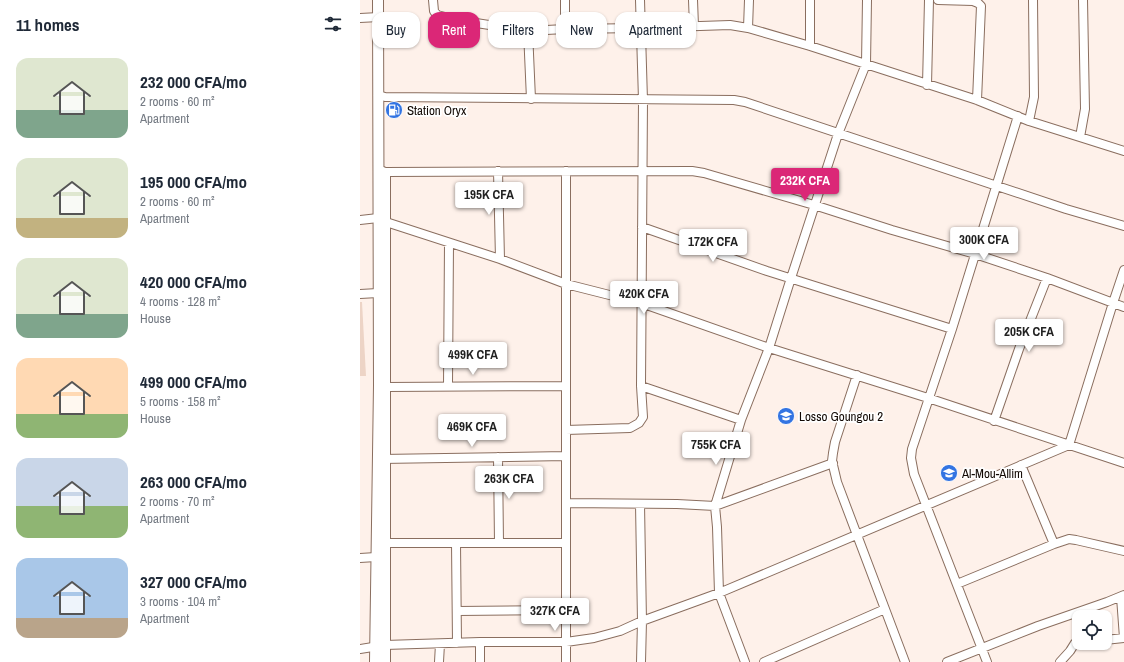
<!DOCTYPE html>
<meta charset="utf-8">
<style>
:root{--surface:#fff;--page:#f6f6f7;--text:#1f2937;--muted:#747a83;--accent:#db2777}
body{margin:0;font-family:"Archivo Narrow",sans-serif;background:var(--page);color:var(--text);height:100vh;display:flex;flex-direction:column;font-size:15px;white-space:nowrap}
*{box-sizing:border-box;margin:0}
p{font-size:13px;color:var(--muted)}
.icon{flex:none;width:22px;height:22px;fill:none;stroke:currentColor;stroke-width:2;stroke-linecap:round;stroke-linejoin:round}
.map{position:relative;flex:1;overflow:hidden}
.sheet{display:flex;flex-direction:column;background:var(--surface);width:360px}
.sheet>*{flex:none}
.banner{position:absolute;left:12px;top:12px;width:380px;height:36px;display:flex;gap:8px}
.tools{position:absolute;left:712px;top:610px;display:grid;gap:8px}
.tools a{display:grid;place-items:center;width:40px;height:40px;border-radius:8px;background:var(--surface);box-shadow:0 1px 3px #0004;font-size:20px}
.price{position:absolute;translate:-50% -34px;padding:0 9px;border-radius:4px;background:#fff;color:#222;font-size:13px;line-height:26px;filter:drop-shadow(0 1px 2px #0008)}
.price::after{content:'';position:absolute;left:50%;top:24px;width:12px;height:9px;margin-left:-6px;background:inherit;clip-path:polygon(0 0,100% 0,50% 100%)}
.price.selected{background:var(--accent);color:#fff}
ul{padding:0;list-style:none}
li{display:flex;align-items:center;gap:12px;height:100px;padding:0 16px}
li span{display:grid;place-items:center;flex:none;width:112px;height:80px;border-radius:12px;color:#555}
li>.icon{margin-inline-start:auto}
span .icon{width:48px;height:48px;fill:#fffc;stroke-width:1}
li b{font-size:17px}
h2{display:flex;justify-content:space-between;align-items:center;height:48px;padding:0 16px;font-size:17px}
.pill{padding:0 14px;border-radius:12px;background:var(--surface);box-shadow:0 1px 3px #0004;font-size:14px;line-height:36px}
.pill.selected{background:var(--accent);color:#fff}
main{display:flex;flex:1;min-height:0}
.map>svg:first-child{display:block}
.green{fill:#edd4c6}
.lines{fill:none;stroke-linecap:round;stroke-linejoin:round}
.minor-casing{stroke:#8a6e5f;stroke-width:10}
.major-casing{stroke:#8a6e5f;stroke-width:12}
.minor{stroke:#fff;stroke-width:8}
.major{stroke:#fff;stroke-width:10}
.labels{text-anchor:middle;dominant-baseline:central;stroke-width:3.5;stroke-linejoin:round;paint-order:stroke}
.poi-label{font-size:13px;fill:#120904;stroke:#fff;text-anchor:start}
</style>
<main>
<section class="sheet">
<h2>11 homes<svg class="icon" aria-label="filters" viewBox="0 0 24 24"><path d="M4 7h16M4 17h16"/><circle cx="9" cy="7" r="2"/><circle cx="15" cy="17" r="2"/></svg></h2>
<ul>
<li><span style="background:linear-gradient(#dfe7d0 65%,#7fa58c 0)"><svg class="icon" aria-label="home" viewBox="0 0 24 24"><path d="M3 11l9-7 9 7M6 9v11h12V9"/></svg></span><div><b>232 000 CFA/mo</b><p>2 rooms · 60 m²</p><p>Apartment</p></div></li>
<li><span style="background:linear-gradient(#dfe7d0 75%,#c2b280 0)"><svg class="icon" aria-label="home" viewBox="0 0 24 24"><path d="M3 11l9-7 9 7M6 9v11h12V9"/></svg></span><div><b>195 000 CFA/mo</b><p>2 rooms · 60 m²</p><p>Apartment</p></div></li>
<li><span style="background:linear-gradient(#dfe7d0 70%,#7fa58c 0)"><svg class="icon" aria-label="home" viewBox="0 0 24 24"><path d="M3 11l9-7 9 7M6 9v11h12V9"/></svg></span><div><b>420 000 CFA/mo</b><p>4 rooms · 128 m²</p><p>House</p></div></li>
<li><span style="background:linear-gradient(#ffd9b3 70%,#8fb573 0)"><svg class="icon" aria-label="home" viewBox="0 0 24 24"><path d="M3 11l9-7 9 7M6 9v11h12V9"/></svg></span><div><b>499 000 CFA/mo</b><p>5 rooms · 158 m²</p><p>House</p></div></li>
<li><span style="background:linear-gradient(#c9d6e8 60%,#8fb573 0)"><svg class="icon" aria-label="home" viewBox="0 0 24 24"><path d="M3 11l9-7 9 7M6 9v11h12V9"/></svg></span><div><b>263 000 CFA/mo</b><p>2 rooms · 70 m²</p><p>Apartment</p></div></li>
<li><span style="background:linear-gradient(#a9c7e8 75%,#b9a48a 0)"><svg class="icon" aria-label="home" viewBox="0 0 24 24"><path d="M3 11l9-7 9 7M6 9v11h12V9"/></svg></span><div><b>327 000 CFA/mo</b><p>3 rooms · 104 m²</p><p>Apartment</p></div></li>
</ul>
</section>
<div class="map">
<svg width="764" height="662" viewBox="0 0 764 662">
<rect width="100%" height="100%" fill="#fef1ea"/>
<path class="green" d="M 0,302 L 2,302 L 6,376 L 0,376 Z"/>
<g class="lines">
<g class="minor-casing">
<path id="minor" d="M 73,0 L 74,11 L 77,15 L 97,20 L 168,31 L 205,29 L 280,28 L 370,25 L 388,28 L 450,46 L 617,100 L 669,121 L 764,151
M 333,0 L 334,26
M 578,0 L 613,1 L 618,3 L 621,6 L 617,100
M 0,18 L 19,17
M 388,28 L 389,0
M 205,29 L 205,0
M 168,31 L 171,99
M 450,46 L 450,0
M 567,85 L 569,0
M 18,95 L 25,97 L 374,100 L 385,102 L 706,209 L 764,226
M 669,121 L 674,97 L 673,0
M 720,137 L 725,109 L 723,0
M 20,170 L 25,172 L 332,171 L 344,173 L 454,205 L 532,230 L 615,254 L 687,278 L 764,307
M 138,171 L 140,259
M 206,171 L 206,662
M 0,220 L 18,218 L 26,222 L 140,259 L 206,284 L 281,303 L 409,348 L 568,398 L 764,463
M 282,227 L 407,271 L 592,329
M 0,294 L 18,293
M 497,375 L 475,442 L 473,453 L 472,461 L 477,482 L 545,662
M 21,385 L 26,387 L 206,386
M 88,386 L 89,243
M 281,386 L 381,420
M 634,421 L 659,349 L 687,278
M 206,430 L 270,428 L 279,423 L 283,417 L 281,386 L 283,100 L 280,0
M 709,445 L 753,303 L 764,270
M 138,457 L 139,543
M 21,459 L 206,456
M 661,465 L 694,544
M 206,503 L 317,504 L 355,506 L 473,463
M 280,504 L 282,621 L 281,662
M 26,543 L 206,543
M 96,543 L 97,643
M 0,558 L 16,557
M 597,584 L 694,544 L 709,539 L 716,540 L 764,551
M 761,597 L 764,638
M 97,611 L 206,610
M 745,640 L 764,638
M 120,642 L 120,662
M 0,649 L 25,645 L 120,642 L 206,642 L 234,638 L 260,631 L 282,621 L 359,593 L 709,445
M 79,662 L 80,644
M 385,662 L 359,593 L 357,527 L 355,506 L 381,420 L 409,348 L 431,278 L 478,134 L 506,64 L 507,0
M 404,662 L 525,609
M 587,662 L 678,626 L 747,602 L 764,595
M 627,662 L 554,474 L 551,458 L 552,449 L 592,329 L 658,116
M 700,662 L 710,651 L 715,643 L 719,643"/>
</g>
<g class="major-casing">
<path id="major" d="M 25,174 L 25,662
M 15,662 L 19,385 L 18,0"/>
</g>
<use href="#minor" class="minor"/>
<use href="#major" class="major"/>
</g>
<defs>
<g id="fuel-disc" transform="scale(0.9)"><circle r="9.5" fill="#3374e2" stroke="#fff"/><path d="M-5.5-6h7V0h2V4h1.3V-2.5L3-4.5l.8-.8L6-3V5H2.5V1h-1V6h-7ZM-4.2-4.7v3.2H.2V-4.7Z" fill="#fff"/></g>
<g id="school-disc" transform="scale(0.9)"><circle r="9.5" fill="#3374e2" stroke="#fff"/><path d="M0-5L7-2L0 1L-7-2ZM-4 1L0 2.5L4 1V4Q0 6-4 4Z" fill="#fff"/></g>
</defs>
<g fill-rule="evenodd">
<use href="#fuel-disc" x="34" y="110"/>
<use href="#school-disc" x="426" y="416"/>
<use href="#school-disc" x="589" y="473"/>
</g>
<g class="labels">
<g class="poi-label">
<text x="47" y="110">Station Oryx</text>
<text x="439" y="416">Losso Goungou 2</text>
<text x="602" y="473">Al-Mou-Allim</text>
</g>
</g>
</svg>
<div class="tools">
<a><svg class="icon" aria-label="locate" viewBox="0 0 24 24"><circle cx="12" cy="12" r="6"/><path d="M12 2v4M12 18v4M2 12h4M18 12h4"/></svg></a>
</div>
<b class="price selected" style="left:445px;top:202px">232K CFA</b>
<b class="price" style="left:129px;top:216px">195K CFA</b>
<b class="price" style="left:624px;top:261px">300K CFA</b>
<b class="price" style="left:353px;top:263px">172K CFA</b>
<b class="price" style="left:284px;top:315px">420K CFA</b>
<b class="price" style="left:669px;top:353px">205K CFA</b>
<b class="price" style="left:113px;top:376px">499K CFA</b>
<b class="price" style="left:112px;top:448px">469K CFA</b>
<b class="price" style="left:356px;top:466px">755K CFA</b>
<b class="price" style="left:149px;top:500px">263K CFA</b>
<b class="price" style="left:195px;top:632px">327K CFA</b>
<div class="banner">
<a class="pill">Buy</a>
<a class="pill selected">Rent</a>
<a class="pill">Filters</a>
<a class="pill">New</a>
<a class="pill">Apartment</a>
</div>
</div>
</main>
